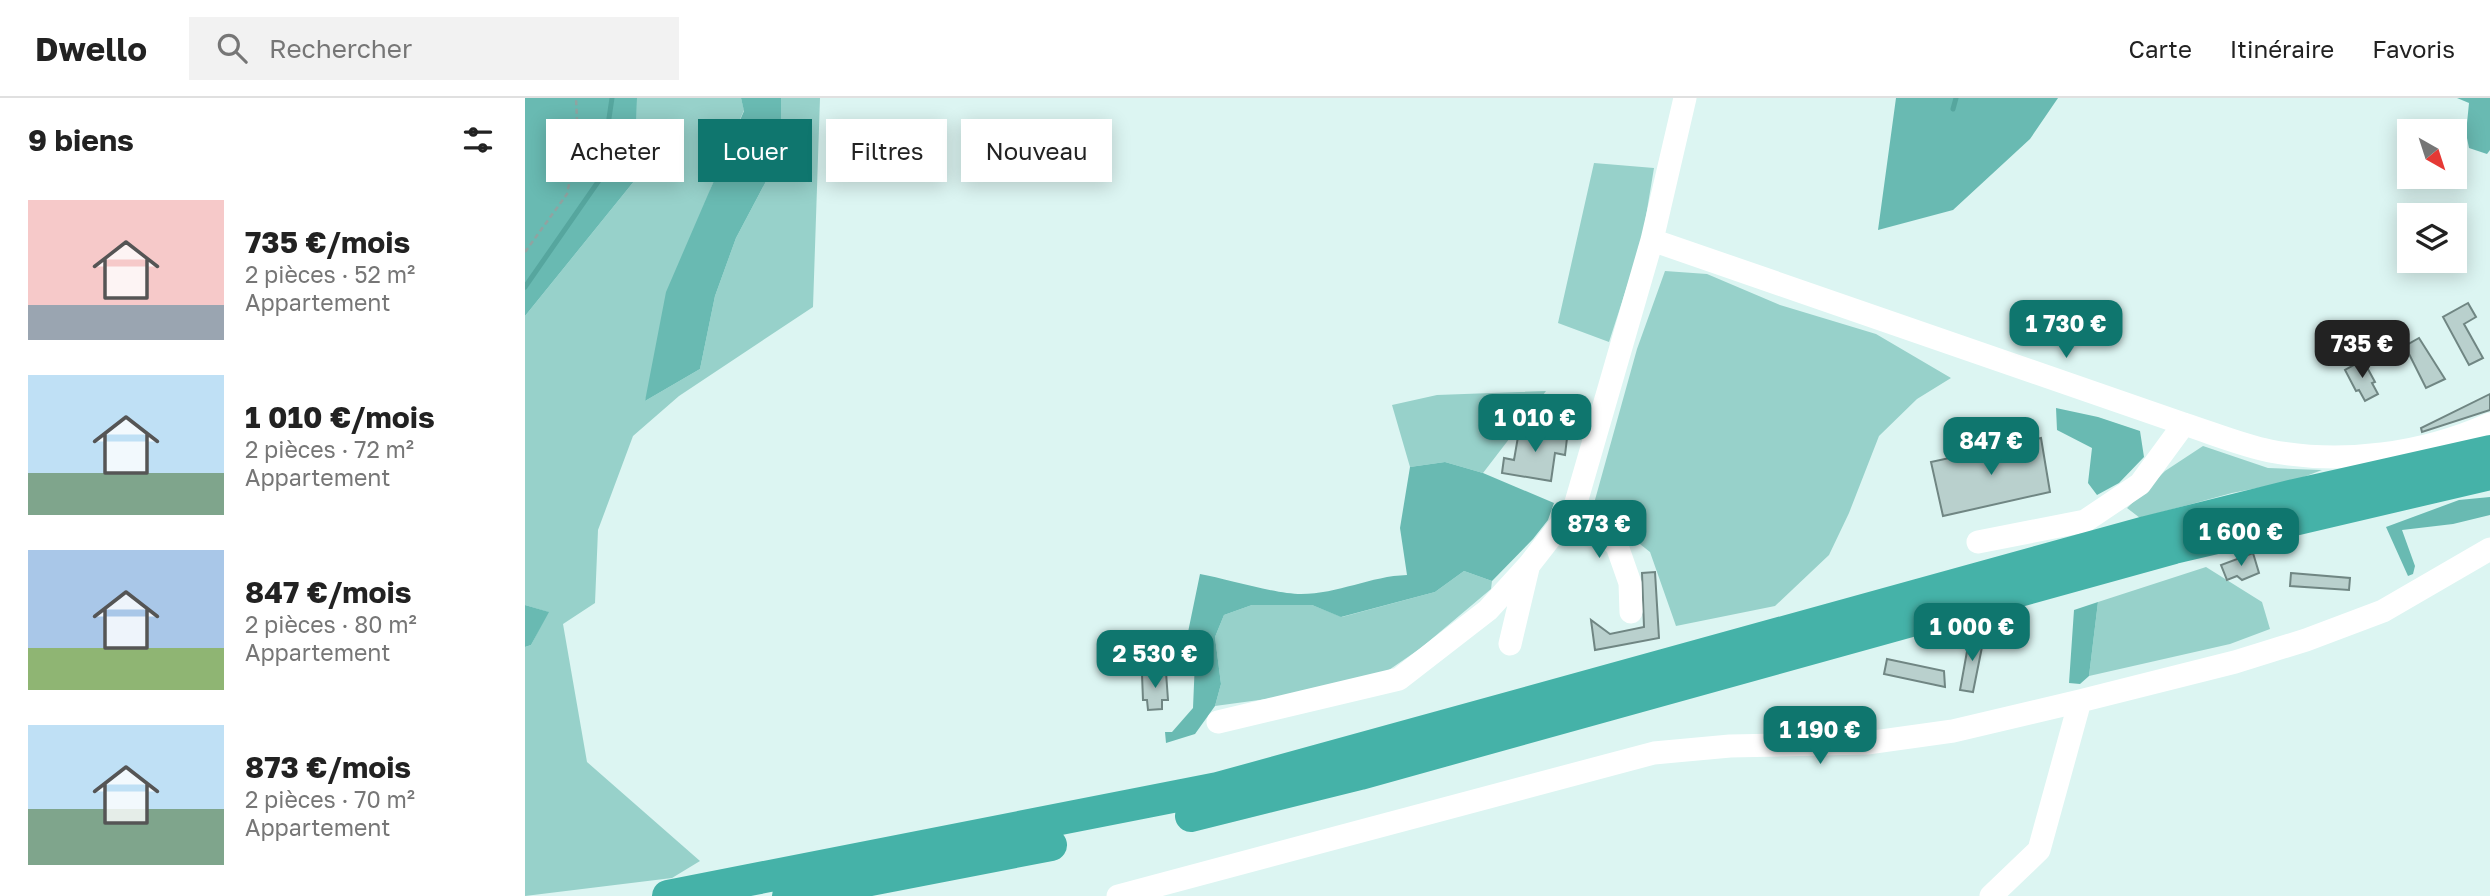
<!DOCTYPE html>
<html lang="fr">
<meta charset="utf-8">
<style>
:root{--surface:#fff;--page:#f2f2f2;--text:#222;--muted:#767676;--line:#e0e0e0;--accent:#0f766e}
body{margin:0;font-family:"Golos Text",sans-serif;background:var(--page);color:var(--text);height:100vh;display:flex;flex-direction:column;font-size:26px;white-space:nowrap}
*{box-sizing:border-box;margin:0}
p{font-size:23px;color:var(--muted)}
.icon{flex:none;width:38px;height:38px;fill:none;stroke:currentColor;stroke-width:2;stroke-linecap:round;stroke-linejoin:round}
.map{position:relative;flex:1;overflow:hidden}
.side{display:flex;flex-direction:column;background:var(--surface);width:525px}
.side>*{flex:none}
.hud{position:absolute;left:21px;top:21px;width:665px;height:63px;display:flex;gap:14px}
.needle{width:46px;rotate:141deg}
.buttons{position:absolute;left:1872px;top:21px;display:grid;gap:14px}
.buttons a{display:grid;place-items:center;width:70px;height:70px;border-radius:0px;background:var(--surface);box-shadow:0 4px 18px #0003;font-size:35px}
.price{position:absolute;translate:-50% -60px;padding:0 16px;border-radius:14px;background:var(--accent);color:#fff;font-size:23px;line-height:46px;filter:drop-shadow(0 2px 4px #0008)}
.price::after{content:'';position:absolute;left:50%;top:42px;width:21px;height:16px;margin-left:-10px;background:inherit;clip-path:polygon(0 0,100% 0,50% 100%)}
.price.on{background:#222;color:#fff}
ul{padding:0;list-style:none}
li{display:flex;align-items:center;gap:21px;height:175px;padding:0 28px}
li span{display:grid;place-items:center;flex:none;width:196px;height:140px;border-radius:0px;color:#555}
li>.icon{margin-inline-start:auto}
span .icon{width:84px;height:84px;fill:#fffc;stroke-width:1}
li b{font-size:30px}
h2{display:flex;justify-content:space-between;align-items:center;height:84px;padding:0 28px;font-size:30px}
.tag{padding:0 24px;border-radius:0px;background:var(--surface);box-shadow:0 4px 18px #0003;font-size:24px;line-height:63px}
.tag.on{background:var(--accent);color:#fff}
header{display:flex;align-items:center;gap:42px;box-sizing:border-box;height:98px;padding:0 35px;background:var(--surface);border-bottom:2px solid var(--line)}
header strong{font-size:33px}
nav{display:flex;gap:38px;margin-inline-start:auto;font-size:24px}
.search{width:490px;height:63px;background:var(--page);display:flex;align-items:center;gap:18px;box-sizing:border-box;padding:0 24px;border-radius:0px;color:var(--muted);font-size:26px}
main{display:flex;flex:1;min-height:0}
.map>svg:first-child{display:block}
.green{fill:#97d1ca}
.forest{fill:#69bab2}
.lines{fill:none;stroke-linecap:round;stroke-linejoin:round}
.stream{stroke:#56a69e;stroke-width:5}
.building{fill:#b9d0cd;stroke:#708683;stroke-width:2}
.path{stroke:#90a3a1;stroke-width:2.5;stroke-dasharray:5 3.5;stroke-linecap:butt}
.minor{stroke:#fff;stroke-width:23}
.highway{stroke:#45b2a8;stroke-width:32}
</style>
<header>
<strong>Dwello</strong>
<div class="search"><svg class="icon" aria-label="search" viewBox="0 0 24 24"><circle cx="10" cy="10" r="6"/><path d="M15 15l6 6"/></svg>Rechercher</div>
<nav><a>Carte</a><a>Itinéraire</a><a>Favoris</a></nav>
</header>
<main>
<section class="side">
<h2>9 biens<svg class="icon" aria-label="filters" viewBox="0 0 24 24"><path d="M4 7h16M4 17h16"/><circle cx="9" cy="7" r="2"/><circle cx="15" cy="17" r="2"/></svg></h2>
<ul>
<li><span style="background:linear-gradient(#f6c9c9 75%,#9aa5b1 0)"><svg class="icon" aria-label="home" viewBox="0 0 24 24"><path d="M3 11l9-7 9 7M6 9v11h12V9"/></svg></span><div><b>735 €/mois</b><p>2 pièces · 52 m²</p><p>Appartement</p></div></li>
<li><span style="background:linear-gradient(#bfe0f5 70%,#7fa58c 0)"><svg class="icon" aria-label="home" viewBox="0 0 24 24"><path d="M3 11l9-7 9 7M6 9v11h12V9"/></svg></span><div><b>1 010 €/mois</b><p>2 pièces · 72 m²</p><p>Appartement</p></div></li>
<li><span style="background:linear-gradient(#a9c7e8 70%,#8fb573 0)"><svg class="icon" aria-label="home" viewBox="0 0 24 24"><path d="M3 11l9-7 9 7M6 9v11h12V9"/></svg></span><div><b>847 €/mois</b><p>2 pièces · 80 m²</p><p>Appartement</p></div></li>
<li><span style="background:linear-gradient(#bfe0f5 60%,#7fa58c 0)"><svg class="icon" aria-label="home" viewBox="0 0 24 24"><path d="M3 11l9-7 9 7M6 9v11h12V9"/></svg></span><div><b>873 €/mois</b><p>2 pièces · 70 m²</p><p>Appartement</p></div></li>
</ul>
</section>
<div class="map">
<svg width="1965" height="798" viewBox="0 0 1965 798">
<rect width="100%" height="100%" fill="#dcf5f2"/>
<path class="green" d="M 112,0 L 216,0 L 219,12 L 186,90 L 120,303 L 175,271 L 190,198 L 211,140 L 256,55 L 256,0 L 295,0 L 288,209 L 154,298 L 108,338 L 73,432 L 70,505 L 38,526 L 62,664 L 175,763 L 147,780 L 0,798 L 0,549 L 6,547 L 23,514 L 0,507 L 0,218 L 110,82 Z
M 1069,65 L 1129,70 L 1117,142 L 1084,244 L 1033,225 Z
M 1140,173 L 1182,176 L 1255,207 L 1351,236 L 1426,280 L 1392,301 L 1354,338 L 1324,415 L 1304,457 L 1250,508 L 1151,528 L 1125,454 L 1068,409 L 1112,251 Z
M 1021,293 L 958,375 L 920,364 L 885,369 L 867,307 L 912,297 Z
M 1678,348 L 1743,370 L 1797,372 L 1768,383 L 1707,395 L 1615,420 L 1602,410 L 1640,373 Z
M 1681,469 L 1737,504 L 1745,531 L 1705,546 L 1564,578 L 1573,504 Z
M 939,473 L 967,483 L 966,491 L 896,550 L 858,576 L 778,596 L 690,608 L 696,586 L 690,539 L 699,517 L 727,507 L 787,507 L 817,519 L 910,494 Z"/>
<path class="forest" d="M 0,0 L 112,0 L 110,82 L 0,218 Z
M 216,0 L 256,0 L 256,55 L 211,140 L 190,198 L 175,271 L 120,303 L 141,194 L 219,13 Z
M 1371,0 L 1533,0 L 1505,41 L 1428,112 L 1353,132 Z
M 1932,0 L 1965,0 L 1965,52 L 1962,56 L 1944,50 L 1941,35 L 1944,5 Z
M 1531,310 L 1573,319 L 1615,333 L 1619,359 L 1594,385 L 1572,397 L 1563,385 L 1567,350 L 1532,332 Z
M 920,364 L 958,375 L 1029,405 L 1023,422 L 1008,441 L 967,483 L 939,473 L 910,494 L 816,519 L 787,507 L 727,507 L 699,517 L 690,539 L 696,586 L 690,608 L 670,636 L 641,645 L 640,634 L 647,634 L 668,610 L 670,562 L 662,539 L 675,476 C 702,481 751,496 776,496 C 813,496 846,478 882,477 L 875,430 L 885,369 Z
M 1965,399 L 1965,417 L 1928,426 L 1877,432 L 1890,468 L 1888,476 L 1883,478 L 1861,429 L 1934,402 Z
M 1573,504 L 1564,578 L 1555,586 L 1544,585 L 1549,512 Z
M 0,507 L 24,514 L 6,547 L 0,549 Z"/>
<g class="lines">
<path class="stream" d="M 1428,11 L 1431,0
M 0,189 L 75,81 L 87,0"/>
</g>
<path class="building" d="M 1943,205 L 1951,219 L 1939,226 L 1958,260 L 1944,267 L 1918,219 Z
M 1894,240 L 1920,281 L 1901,290 L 1880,248 Z
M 1838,262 L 1850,284 L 1847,285 L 1853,296 L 1840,303 L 1834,292 L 1831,293 L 1820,272 Z
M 1965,296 L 1965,312 L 1897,334 L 1896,330 Z
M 1000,325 L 1014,327 L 1013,336 L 1042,340 L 1040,357 L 1030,355 L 1026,383 L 977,375 L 979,360 L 989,362 L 994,333 L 999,334 Z
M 1516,340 L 1525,394 L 1418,418 L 1406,364 Z
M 1728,455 L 1734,475 L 1717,482 L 1712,478 L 1702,482 L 1696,467 Z
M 1130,474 L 1134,540 L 1070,552 L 1066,522 L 1085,536 L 1119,529 L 1117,475 Z
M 1766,475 L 1825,480 L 1824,492 L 1765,488 Z
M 1445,537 L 1459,539 L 1448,594 L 1435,592 Z
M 654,545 L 655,565 L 641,566 L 640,546 Z
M 1362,561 L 1419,573 L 1420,589 L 1359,576 Z
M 641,574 L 643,602 L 637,602 L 637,611 L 623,612 L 622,602 L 618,602 L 617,576 Z"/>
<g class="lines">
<path class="path" d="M 0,154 L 42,96 L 53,43 L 51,0"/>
<path class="minor" d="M 1127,142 L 1659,326 C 1687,335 1716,347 1745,353 C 1818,367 1898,356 1965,326
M 1050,408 L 1092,448 L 1105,485 L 1106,514
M 1453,444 L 1560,423 L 1615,386 L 1659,326
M 985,546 L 1003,470
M 693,624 L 874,581 L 963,512 L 1004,467 L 1050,408 L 1127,142 L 1160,0
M 593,798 L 1129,655 L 1205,648 L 1342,645 L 1428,633 L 1555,603 L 1710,564 L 1781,542 L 1858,513 L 1965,451
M 1466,798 L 1514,752 L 1555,603"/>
<path class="highway" d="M 666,718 L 835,676 L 1649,450 L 1965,376
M 143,798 L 693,690 L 1621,434 L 1769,397 L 1965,353
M 263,798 L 526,747"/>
</g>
</svg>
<div class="buttons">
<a><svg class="needle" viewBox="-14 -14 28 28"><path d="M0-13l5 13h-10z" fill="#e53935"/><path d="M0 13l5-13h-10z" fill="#767676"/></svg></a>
<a><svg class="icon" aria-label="layers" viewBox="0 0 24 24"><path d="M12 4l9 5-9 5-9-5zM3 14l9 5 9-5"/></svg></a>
</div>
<b class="price" style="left:1541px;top:262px">1 730 €</b>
<b class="price on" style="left:1837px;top:282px">735 €</b>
<b class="price" style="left:1010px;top:356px">1 010 €</b>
<b class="price" style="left:1466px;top:379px">847 €</b>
<b class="price" style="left:1074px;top:462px">873 €</b>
<b class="price" style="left:1716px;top:470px">1 600 €</b>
<b class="price" style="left:1447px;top:565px">1 000 €</b>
<b class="price" style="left:630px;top:592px">2 530 €</b>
<b class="price" style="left:1295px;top:668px">1 190 €</b>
<div class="hud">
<a class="tag">Acheter</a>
<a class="tag on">Louer</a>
<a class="tag">Filtres</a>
<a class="tag">Nouveau</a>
</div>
</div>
</main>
